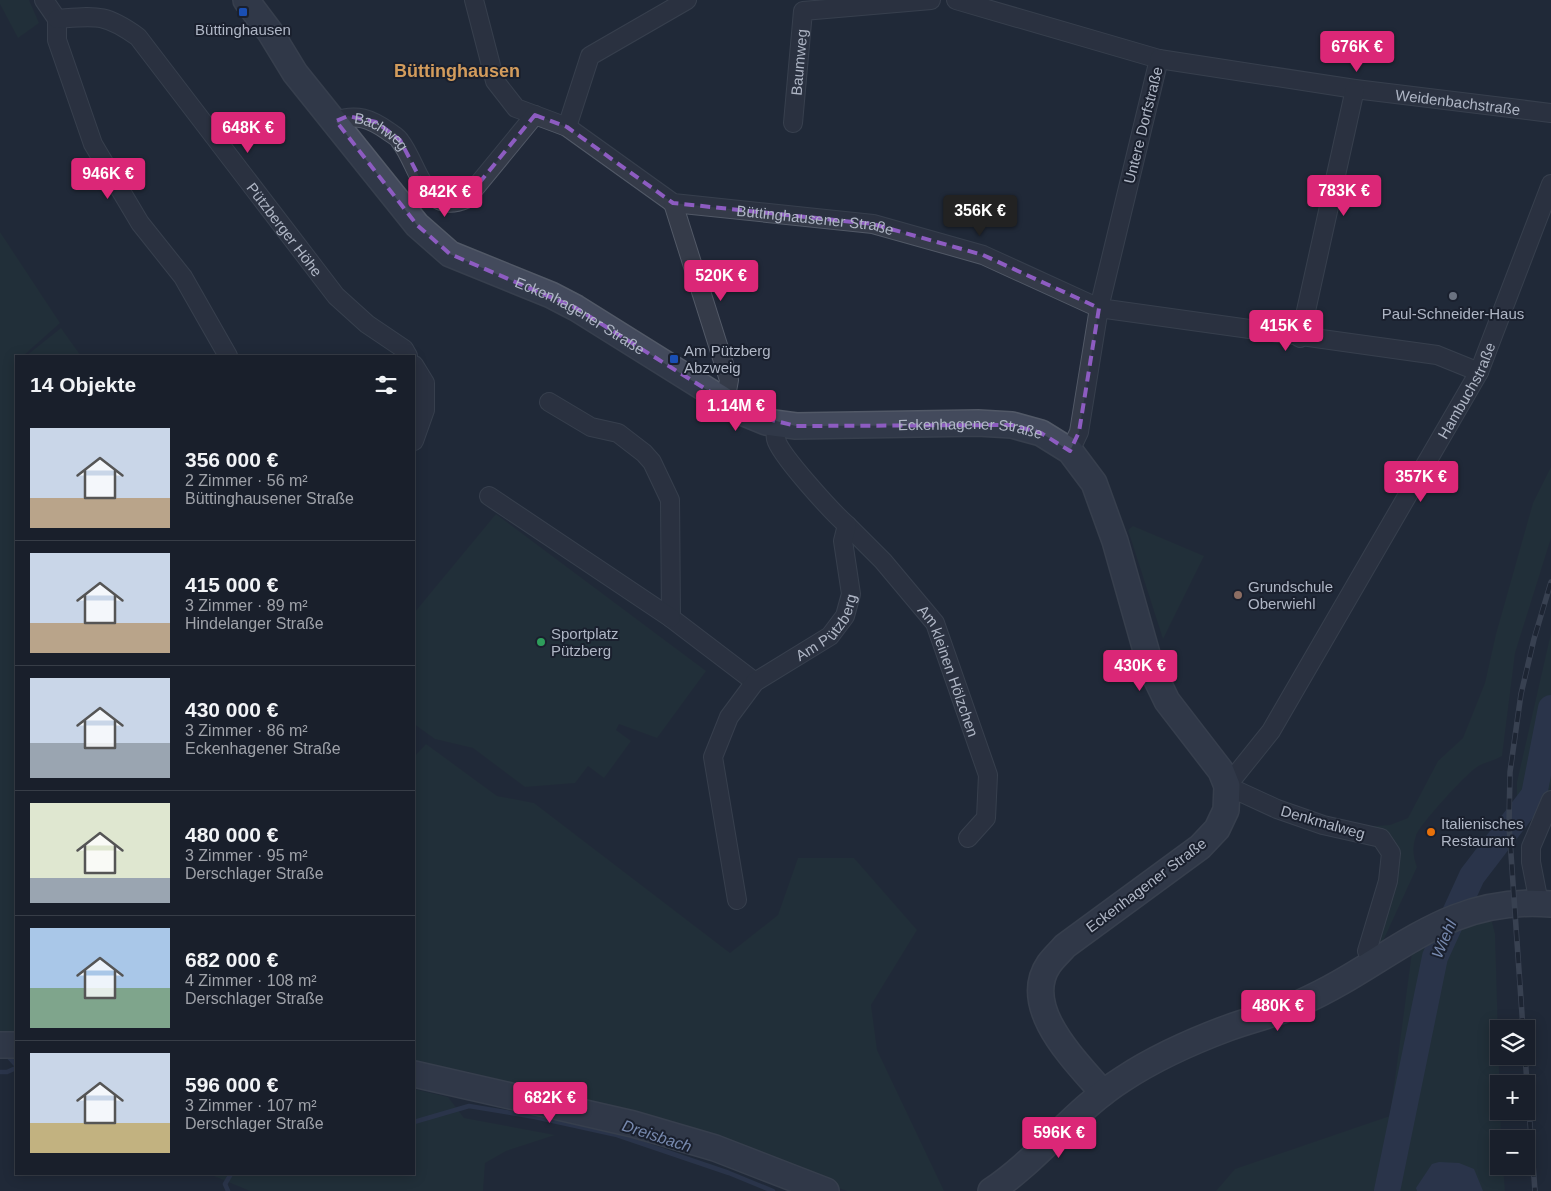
<!DOCTYPE html>
<html lang="de">
<meta charset="utf-8">
<style>
:root{--surface:#191f2b;--page:#262c37;--text:#f1f3f6;--muted:#9fa2a9;--line:#373d47;--accent:#db2777}
body{margin:0;font-family:Arial,sans-serif;background:var(--page);color:var(--text);height:100vh;display:flex;flex-direction:column;font-size:19px;white-space:nowrap}
*{box-sizing:border-box;margin:0}
p{font-size:16px;color:var(--muted)}
.icon{flex:none;width:28px;height:28px;fill:none;stroke:currentColor;stroke-width:2;stroke-linecap:round;stroke-linejoin:round}
.map{position:relative;flex:1;overflow:hidden}
.sheet{position:absolute;left:15px;top:355px;width:400px;height:820px;display:flex;flex-direction:column;background:var(--surface);border-radius:0px;box-shadow:0 2px 12px #0003,0 0 0 1px var(--line)}
.sheet>*{flex:none}
.tools{position:absolute;left:1490px;top:1020px;display:grid;gap:10px}
.tools a{display:grid;place-items:center;width:45px;height:45px;border-radius:0px;background:var(--surface);box-shadow:0 2px 12px #0003,0 0 0 1px var(--line);font-size:25px}
.price{position:absolute;translate:-50% -42px;padding:0 11px;border-radius:5px;background:var(--accent);color:#fff;font-size:16px;line-height:32px;filter:drop-shadow(0 1px 2px #0008)}
.price::after{content:'';position:absolute;left:50%;top:30px;width:15px;height:11px;margin-left:-8px;background:inherit;clip-path:polygon(0 0,100% 0,50% 100%)}
.price.active{background:#222;color:#fff}
ul{padding:0;list-style:none}
li{display:flex;align-items:center;gap:15px;height:125px;padding:0 15px}
li+li{border-top:1px solid var(--line)}
li span{display:grid;place-items:center;flex:none;width:140px;height:100px;border-radius:0px;color:#555}
li>.icon{margin-inline-start:auto}
span .icon{width:60px;height:60px;fill:#fffc;stroke-width:1}
li b{font-size:21px}
h2{display:flex;justify-content:space-between;align-items:center;height:60px;padding:0 15px;font-size:21px}
.map>svg:first-child{display:block}
.green{fill:#23353a}
.water{fill:#354260}
.lines{fill:none;stroke-linecap:round;stroke-linejoin:round}
.stream{stroke:#354260;stroke-width:4.5}
.river{stroke:#354260;stroke-width:26}
.street-casing{stroke:#525967;stroke-width:20}
.secondary-casing{stroke:#525967;stroke-width:28}
.street{stroke:#353b49;stroke-width:18}
.secondary{stroke:#434a5c;stroke-width:25}
.rail-casing{stroke:#565e70;stroke-width:5.5}
.rail{stroke:#1a202e;stroke-width:4;stroke-dasharray:11;stroke-linecap:butt}
.marked{fill:none;stroke:#8d5cc1;stroke-width:4;stroke-dasharray:10 6;stroke-linejoin:round}
.transit-dot{fill:#1a4fb4;stroke:#1a202e;stroke-width:2}
.worship-dot{fill:#6b7280;stroke:#1a202e;stroke-width:2}
.education-dot{fill:#8d6e63;stroke:#1a202e;stroke-width:2}
.leisure-dot{fill:#2e9e5b;stroke:#1a202e;stroke-width:2}
.food-dot{fill:#e8710a;stroke:#1a202e;stroke-width:2}
.labels{text-anchor:middle;dominant-baseline:central;stroke-width:4;stroke-linejoin:round;paint-order:stroke}
.poi-label{font-size:15px;fill:#afb6c5;stroke:#1a202e;text-anchor:start}
.street-label{font-size:15px;fill:#afb6c5;stroke:#1a202e}
.water-label{font-size:16px;font-style:italic;fill:#7789ae;stroke:#1a202e}
.quarter-label{font-size:18px;font-weight:bold;fill:#d39c5c;stroke:#1a202e}
</style>
<div class="map">
<svg width="1551" height="1191" viewBox="0 0 1551 1191">
<rect width="100%" height="100%" fill="#212939"/>
<path class="green" d="M 0,0 L 29,0 L 39,23 L 18,38 L 0,4 Z
M 0,232 L 60,323 L 23,356 L 16,356 L 16,1036 L 0,1036 Z
M 61,328 L 81,356 L 26,356 Z
M 1551,467 L 1551,538 L 1515,653 L 1502,756 C 1494,761 1484,762 1477,767 C 1467,773 1419,825 1416,836 C 1412,847 1413,857 1417,867 L 1383,941 L 1377,944 L 1393,855 L 1360,827 L 1390,825 L 1408,818 L 1438,761 L 1463,738 L 1485,683 L 1496,634 L 1533,503 Z
M 496,514 L 706,671 L 657,738 L 619,724 L 616,730 L 631,741 L 604,778 L 588,766 L 575,783 L 525,787 L 473,748 L 435,739 L 414,724 L 414,613 Z
M 1133,526 L 1204,556 L 1163,639 L 1128,530 Z
M 1551,633 L 1551,784 L 1548,796 L 1517,832 L 1517,782 Z
M 426,744 L 497,796 L 534,803 L 730,953 L 778,915 L 798,858 L 854,858 L 917,930 L 871,1005 L 877,1050 L 944,1191 L 847,1191 L 634,1115 L 469,1072 L 414,1062 L 414,757 Z
M 1482,921 L 1492,922 L 1495,934 L 1501,1139 L 1499,1139 L 1499,1166 L 1503,1166 L 1505,1191 L 1216,1191 L 1235,1169 L 1390,1116 L 1412,952 L 1439,937 Z
M 414,1089 L 448,1097 L 464,1118 L 555,1135 L 506,1151 L 485,1163 L 483,1191 L 250,1191 L 209,1174 L 414,1174 Z"/>
<path class="water" d="M 1439,1162 L 1459,1163 L 1474,1169 L 1483,1191 L 1417,1191 L 1416,1188 L 1432,1164 Z"/>
<g class="lines">
<path class="stream" d="M 6,1054 L 16,1065
M 0,1072 L 7,1072 L 16,1068
M 414,1122 L 469,1106 L 535,1117 L 617,1135 L 729,1173 L 773,1191
M 228,1191 L 225,1184 L 231,1174"/>
<path class="river" d="M 1387,1191 L 1435,957 L 1472,876 L 1534,795 L 1551,708"/>
<g class="street-casing">
<g id="street">
<path d="M 44,0 L 57,19 L 57,40 L 93,144 L 140,223 L 183,277 L 228,356"/>
<path id="s1" d="M 474,0 L 495,81 L 516,108 L 567,127 L 673,203 L 873,224 L 983,255 L 1099,308 L 1079,432 L 1070,451"/>
<path d="M 956,0 L 1159,59 L 1099,308 L 1437,355 L 1479,372"/>
<path id="s2" d="M 57,19 C 96,16 105,13 138,37 L 336,296 L 367,324 L 404,349 L 408,356"/>
<path id="s3" d="M 1159,59 L 1355,89 L 1551,113"/>
<path id="s4" d="M 336,121 C 356,113 371,119 388,131 C 392,134 398,137 400,141 C 419,165 424,217 466,199 L 535,115"/>
<path id="s5" d="M 793,123 L 803,11 L 931,0"/>
<path d="M 567,127 L 590,56 L 687,0"/>
<path d="M 673,203 L 729,380 L 725,402"/>
<path d="M 1300,338 L 1355,89"/>
<path d="M 414,365 L 425,383 L 425,410 L 414,441"/>
<path d="M 549,402 L 591,427 L 618,433 L 644,453 L 652,462 L 670,500 L 671,618 L 755,682"/>
<path d="M 489,496 L 671,618"/>
<path id="s6" d="M 847,525 L 883,561 L 935,623 L 988,775 L 986,818 L 968,838"/>
<path id="s7" d="M 737,900 L 713,757 L 729,717 L 755,682 L 830,636 L 845,616 L 851,594 L 843,541 L 847,525 C 833,513 779,454 776,439 C 775,434 776,428 777,423"/>
<path d="M 1539,903 L 1531,862 L 1531,847 L 1551,800"/>
<path id="s8" d="M 1373,964 L 1367,951 L 1388,881 L 1391,853 L 1381,838 L 1323,825 L 1277,809 L 1227,786 L 1271,731 L 1479,372 L 1551,184"/>
</g>
</g>
<g class="secondary-casing">
<g id="secondary">
<path id="s9" d="M 246,0 L 270,32 L 295,73 L 417,225 L 450,254 L 551,295 L 576,308 L 744,413 L 766,422 L 796,426 L 978,423 L 1012,425 L 1041,433 L 1070,451 L 1094,483 L 1115,541 L 1151,668 L 1167,701 L 1221,771 L 1227,786 L 1226,810 L 1217,829 L 1200,847 L 1065,946 C 1060,952 1054,957 1049,964 C 1019,1008 1077,1062 1103,1093"/>
<path d="M 0,1045 L 16,1045"/>
<path d="M 414,1074 L 633,1124 L 715,1148 L 826,1191"/>
<path d="M 991,1191 C 1039,1159 1074,1110 1123,1079 C 1155,1058 1193,1041 1228,1028 C 1252,1019 1277,1014 1300,1003 C 1391,963 1442,895 1551,904"/>
</g>
</g>
<use href="#street" class="street"/>
<use href="#secondary" class="secondary"/>
<g class="rail-casing">
<path id="rail" d="M 1523,1029 L 1509,825 L 1510,772 L 1521,694 L 1534,639 L 1551,582
M 1525,1056 L 1535,1191"/>
</g>
<use href="#rail" class="rail"/>
</g>
<path d="M0 0H1551V1191H0ZM 535,115 L 567,127 L 673,203 L 873,224 L 983,255 L 1099,308 L 1079,432 L 1070,451 L 1041,433 L 1012,425 L 796,426 L 744,413 L 576,308 L 450,254 L 417,225 L 336,121 L 348,116 L 376,122 L 400,140 L 427,192 L 439,201 L 455,203 L 466,199 Z" fill="#212939" fill-opacity=".55" fill-rule="evenodd"/>
<path class="marked" d="M 535,115 L 567,127 L 673,203 L 873,224 L 983,255 L 1099,308 L 1079,432 L 1070,451 L 1041,433 L 1012,425 L 796,426 L 744,413 L 576,308 L 450,254 L 417,225 L 336,121 L 348,116 L 376,122 L 400,140 L 427,192 L 439,201 L 455,203 L 466,199 Z"/>
<g class="transit-dot">
<rect x="238" y="7" width="10" height="10" rx="2.5"/>
<rect x="669" y="354" width="10" height="10" rx="2.5"/>
</g>
<circle class="worship-dot" cx="1453" cy="296" r="5"/>
<circle class="education-dot" cx="1238" cy="595" r="5"/>
<circle class="leisure-dot" cx="541" cy="642" r="5"/>
<circle class="food-dot" cx="1431" cy="832" r="5"/>
<g class="labels">
<g class="poi-label">
<text x="243" y="29" text-anchor="middle">Büttinghausen</text>
<text x="1453" y="313" text-anchor="middle">Paul-Schneider-Haus</text>
<text x="684" y="350">Am Pützberg<tspan x="684" dy="17">Abzweig</tspan></text>
<text x="1248" y="586">Grundschule<tspan x="1248" dy="17">Oberwiehl</tspan></text>
<text x="551" y="633">Sportplatz<tspan x="551" dy="17">Pützberg</tspan></text>
<text x="1441" y="823">Italienisches<tspan x="1441" dy="17">Restaurant</tspan></text>
</g>
<g class="street-label">
<text stroke="none"><textPath href="#s5" startOffset="61">Baumweg</textPath></text>
<text stroke="none"><textPath href="#s3" startOffset="302">Weidenbachstraße</textPath></text>
<text transform="translate(1143 125) rotate(-76)">Untere Dorfstraße</text>
<text stroke="none"><textPath href="#s4" startOffset="50">Bachweg</textPath></text>
<text stroke="none"><textPath href="#s1" startOffset="446">Büttinghausener Straße</textPath></text>
<text stroke="none"><textPath href="#s2" startOffset="328">Pützberger Höhe</textPath></text>
<text stroke="none"><textPath href="#s9" startOffset="471">Eckenhagener Straße</textPath></text>
<text stroke="none"><textPath href="#s8" startOffset="760">Hambuchstraße</textPath></text>
<text stroke="none"><textPath href="#s9" startOffset="891">Eckenhagener Straße</textPath></text>
<text stroke="none"><textPath href="#s7" startOffset="324">Am Pützberg</textPath></text>
<text stroke="none"><textPath href="#s6" startOffset="181">Am kleinen Hölzchen</textPath></text>
<text transform="translate(1323 822) rotate(16)">Denkmalweg</text>
<text transform="translate(1146 885) rotate(-37)">Eckenhagener Straße</text>
</g>
<g class="water-label">
<text transform="translate(1444 939) rotate(-67)">Wiehl</text>
<text transform="translate(657 1136) rotate(18)">Dreisbach</text>
</g>
<g class="quarter-label">
<text x="457" y="71">Büttinghausen</text>
</g>
</g>
</svg>
<div class="tools">
<a><svg class="icon" aria-label="layers" viewBox="0 0 24 24"><path d="M12 4l9 5-9 5-9-5zM3 14l9 5 9-5"/></svg></a>
<a>+</a>
<a>−</a>
</div>
<b class="price" style="left:1357px;top:73px">676K €</b>
<b class="price" style="left:248px;top:154px">648K €</b>
<b class="price" style="left:108px;top:200px">946K €</b>
<b class="price" style="left:1344px;top:217px">783K €</b>
<b class="price" style="left:445px;top:218px">842K €</b>
<b class="price active" style="left:980px;top:237px">356K €</b>
<b class="price" style="left:721px;top:302px">520K €</b>
<b class="price" style="left:1286px;top:352px">415K €</b>
<b class="price" style="left:736px;top:432px">1.14M €</b>
<b class="price" style="left:1421px;top:503px">357K €</b>
<b class="price" style="left:1140px;top:692px">430K €</b>
<b class="price" style="left:1278px;top:1032px">480K €</b>
<b class="price" style="left:550px;top:1124px">682K €</b>
<b class="price" style="left:1059px;top:1159px">596K €</b>
<section class="sheet">
<h2>14 Objekte<svg class="icon" aria-label="filters" viewBox="0 0 24 24"><path d="M4 7h16M4 17h16"/><circle cx="9" cy="7" r="2"/><circle cx="15" cy="17" r="2"/></svg></h2>
<ul>
<li><span style="background:linear-gradient(#c9d6e8 70%,#b9a48a 0)"><svg class="icon" aria-label="home" viewBox="0 0 24 24"><path d="M3 11l9-7 9 7M6 9v11h12V9"/></svg></span><div><b>356 000 €</b><p>2 Zimmer · 56 m²</p><p>Büttinghausener Straße</p></div></li>
<li><span style="background:linear-gradient(#c9d6e8 70%,#b9a48a 0)"><svg class="icon" aria-label="home" viewBox="0 0 24 24"><path d="M3 11l9-7 9 7M6 9v11h12V9"/></svg></span><div><b>415 000 €</b><p>3 Zimmer · 89 m²</p><p>Hindelanger Straße</p></div></li>
<li><span style="background:linear-gradient(#c9d6e8 65%,#9aa5b1 0)"><svg class="icon" aria-label="home" viewBox="0 0 24 24"><path d="M3 11l9-7 9 7M6 9v11h12V9"/></svg></span><div><b>430 000 €</b><p>3 Zimmer · 86 m²</p><p>Eckenhagener Straße</p></div></li>
<li><span style="background:linear-gradient(#dfe7d0 75%,#9aa5b1 0)"><svg class="icon" aria-label="home" viewBox="0 0 24 24"><path d="M3 11l9-7 9 7M6 9v11h12V9"/></svg></span><div><b>480 000 €</b><p>3 Zimmer · 95 m²</p><p>Derschlager Straße</p></div></li>
<li><span style="background:linear-gradient(#a9c7e8 60%,#7fa58c 0)"><svg class="icon" aria-label="home" viewBox="0 0 24 24"><path d="M3 11l9-7 9 7M6 9v11h12V9"/></svg></span><div><b>682 000 €</b><p>4 Zimmer · 108 m²</p><p>Derschlager Straße</p></div></li>
<li><span style="background:linear-gradient(#c9d6e8 70%,#c2b280 0)"><svg class="icon" aria-label="home" viewBox="0 0 24 24"><path d="M3 11l9-7 9 7M6 9v11h12V9"/></svg></span><div><b>596 000 €</b><p>3 Zimmer · 107 m²</p><p>Derschlager Straße</p></div></li>
</ul>
</section>
</div>
